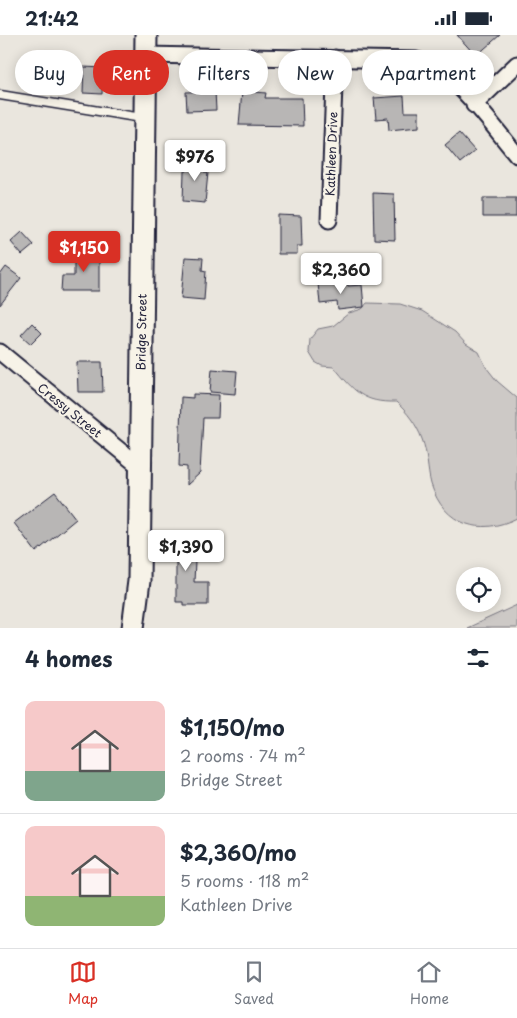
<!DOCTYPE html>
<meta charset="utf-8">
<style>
:root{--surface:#fff;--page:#f6f6f7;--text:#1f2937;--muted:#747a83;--line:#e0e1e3;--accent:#d93025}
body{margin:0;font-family:"Playpen Sans",sans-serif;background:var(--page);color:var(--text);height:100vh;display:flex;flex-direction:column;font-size:19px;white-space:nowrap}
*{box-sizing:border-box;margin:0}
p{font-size:16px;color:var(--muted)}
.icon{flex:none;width:28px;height:28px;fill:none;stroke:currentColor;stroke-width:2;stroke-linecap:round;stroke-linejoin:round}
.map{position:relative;height:593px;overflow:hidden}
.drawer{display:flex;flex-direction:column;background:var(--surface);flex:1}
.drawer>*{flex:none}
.hud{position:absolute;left:15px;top:15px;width:488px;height:45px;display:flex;gap:10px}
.controls{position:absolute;left:456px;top:532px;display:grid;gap:10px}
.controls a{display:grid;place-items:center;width:45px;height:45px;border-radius:50%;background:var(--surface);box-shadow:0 2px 12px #0003;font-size:25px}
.price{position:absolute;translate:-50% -42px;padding:0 11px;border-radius:5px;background:#fff;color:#222;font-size:16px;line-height:32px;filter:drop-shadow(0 1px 2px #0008)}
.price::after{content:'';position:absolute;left:50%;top:30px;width:15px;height:11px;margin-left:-8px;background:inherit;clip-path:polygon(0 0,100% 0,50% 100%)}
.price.selected{background:var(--accent);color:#fff}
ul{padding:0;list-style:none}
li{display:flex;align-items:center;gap:15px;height:125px;padding:0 25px}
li+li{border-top:1px solid var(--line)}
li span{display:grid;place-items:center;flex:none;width:140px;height:100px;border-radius:10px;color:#555}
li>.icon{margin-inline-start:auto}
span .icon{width:60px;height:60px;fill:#fffc;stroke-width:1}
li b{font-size:21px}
h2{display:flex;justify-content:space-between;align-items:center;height:60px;padding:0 25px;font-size:21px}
.pill{padding:0 18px;border-radius:22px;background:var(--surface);box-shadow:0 2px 12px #0003;font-size:18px;line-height:45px}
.pill.selected{background:var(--accent);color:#fff}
.status{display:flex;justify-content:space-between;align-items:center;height:35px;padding:0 25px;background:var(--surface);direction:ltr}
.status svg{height:14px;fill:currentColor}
.tabs{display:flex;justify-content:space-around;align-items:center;height:70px;border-top:1px solid var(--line);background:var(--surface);font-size:14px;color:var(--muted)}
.tabs a{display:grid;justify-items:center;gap:2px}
.tabs .selected{color:var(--accent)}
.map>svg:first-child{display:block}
.green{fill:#cdc9c6;stroke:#787680}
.building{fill:#b8b6b5;stroke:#22223b}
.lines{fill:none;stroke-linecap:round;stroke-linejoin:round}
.service-casing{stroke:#22223b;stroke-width:11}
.minor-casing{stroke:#22223b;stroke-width:19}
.secondary-casing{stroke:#22223b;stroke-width:25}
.service{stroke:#f7f3e8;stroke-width:8}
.minor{stroke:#f7f3e8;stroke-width:15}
.secondary{stroke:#f7f3e8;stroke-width:21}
.labels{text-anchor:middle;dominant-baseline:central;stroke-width:4.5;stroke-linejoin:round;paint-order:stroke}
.street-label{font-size:12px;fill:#22223b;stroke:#f7f3e8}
</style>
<div class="status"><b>21:42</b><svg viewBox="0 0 49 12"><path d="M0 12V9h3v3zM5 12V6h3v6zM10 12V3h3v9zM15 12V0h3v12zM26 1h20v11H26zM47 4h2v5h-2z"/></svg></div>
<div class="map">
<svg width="517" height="593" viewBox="0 0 517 593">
<rect width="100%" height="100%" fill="#eae6de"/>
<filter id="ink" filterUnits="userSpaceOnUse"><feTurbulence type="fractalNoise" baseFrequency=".02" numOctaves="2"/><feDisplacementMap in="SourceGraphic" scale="10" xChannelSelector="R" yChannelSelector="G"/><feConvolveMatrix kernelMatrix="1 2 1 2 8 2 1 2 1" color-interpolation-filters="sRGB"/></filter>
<g filter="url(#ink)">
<path class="green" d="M 367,268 L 400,269 L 422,276 L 455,297 L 466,309 L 479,317 L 486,332 L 497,346 L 517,363 L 517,483 C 481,501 444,491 431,449 C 427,434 428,419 422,404 C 417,390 407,377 396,367 C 363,368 354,356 334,332 L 322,331 L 315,327 L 309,317 L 310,304 L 318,294 L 333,291 L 349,278 L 362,274 Z
M 517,570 L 517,593 L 467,593 Z"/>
<path class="building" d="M 457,0 L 500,0 L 476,21 Z
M 84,32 L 103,33 L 102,59 L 83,58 Z
M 215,56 L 216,75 L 187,76 L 186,57 Z
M 242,56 L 266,58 L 265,63 L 302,63 L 303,91 L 239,90 Z
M 404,61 L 405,77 L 419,77 L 419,92 L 389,95 L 388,83 L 376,84 L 374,63 Z
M 459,98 L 475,116 L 460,128 L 445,110 Z
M 187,125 L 205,126 L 205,138 L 208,138 L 205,168 L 183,166 L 184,137 L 186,137 Z
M 373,158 L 394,159 L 395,205 L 374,204 Z
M 483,163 L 516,163 L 516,182 L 483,182 Z
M 278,180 L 301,181 L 302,211 L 297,211 L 297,219 L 278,219 Z
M 22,197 L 34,210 L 22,220 L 11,207 Z
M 74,216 L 99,216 L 99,256 L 61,256 L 62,241 L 74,241 Z
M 185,222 L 203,223 L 202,235 L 206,236 L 204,265 L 181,263 Z
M 6,232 L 21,243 L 0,270 L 0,240 Z
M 347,246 L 348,251 L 362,250 L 364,272 L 338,275 L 337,267 L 320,269 L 318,248 Z
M 32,288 L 42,298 L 31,309 L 21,300 Z
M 77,327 L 102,327 L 103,357 L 78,357 Z
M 212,334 L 237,336 L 235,359 L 210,357 Z
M 193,359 L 219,360 L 218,383 L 203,383 L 200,438 L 187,450 L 187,432 L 179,431 L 181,362 L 193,363 Z
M 55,457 L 76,484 L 36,517 L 14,488 Z
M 163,503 L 196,505 L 194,547 L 208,547 L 208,570 L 183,570 L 183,567 L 176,567 L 176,526 L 175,523 L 162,522 Z"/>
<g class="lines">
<g class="service-casing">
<path id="service" d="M 0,60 L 142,83"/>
</g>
<g class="minor-casing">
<path id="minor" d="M 145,20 L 416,25 C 454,33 492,91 517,120
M 474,70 L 517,29
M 329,185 L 335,23
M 0,317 L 140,432"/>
</g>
<g class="secondary-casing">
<path id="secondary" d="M 133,593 L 139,546 L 146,0"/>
</g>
<use href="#service" class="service"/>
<use href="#minor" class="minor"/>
<use href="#secondary" class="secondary"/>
</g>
</g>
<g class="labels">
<g class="street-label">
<text transform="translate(331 119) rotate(-88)">Kathleen Drive</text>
<text transform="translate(141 297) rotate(-89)">Bridge Street</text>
<text transform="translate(70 375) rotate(39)">Cressy Street</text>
</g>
</g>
</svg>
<div class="controls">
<a><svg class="icon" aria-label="locate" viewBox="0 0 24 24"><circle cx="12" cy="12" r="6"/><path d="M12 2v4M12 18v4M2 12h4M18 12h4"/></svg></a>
</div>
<b class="price" style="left:195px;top:147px">$976</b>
<b class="price selected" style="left:84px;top:238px">$1,150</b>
<b class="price" style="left:341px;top:260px">$2,360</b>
<b class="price" style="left:186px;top:537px">$1,390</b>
<div class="hud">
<a class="pill">Buy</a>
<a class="pill selected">Rent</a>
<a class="pill">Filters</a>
<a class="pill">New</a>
<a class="pill">Apartment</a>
</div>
</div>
<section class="drawer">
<h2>4 homes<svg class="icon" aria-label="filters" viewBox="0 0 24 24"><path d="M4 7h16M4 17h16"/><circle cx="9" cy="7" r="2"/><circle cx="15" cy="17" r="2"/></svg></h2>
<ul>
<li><span style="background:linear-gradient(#f6c9c9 70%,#7fa58c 0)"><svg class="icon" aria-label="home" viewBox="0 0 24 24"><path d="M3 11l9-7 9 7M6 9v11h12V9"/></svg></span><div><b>$1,150/mo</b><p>2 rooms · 74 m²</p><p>Bridge Street</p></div></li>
<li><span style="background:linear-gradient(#f6c9c9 70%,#8fb573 0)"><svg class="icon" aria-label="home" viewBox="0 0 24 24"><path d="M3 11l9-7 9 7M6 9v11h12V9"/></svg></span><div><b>$2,360/mo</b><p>5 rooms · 118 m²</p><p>Kathleen Drive</p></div></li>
</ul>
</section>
<nav class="tabs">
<a class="selected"><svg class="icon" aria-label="map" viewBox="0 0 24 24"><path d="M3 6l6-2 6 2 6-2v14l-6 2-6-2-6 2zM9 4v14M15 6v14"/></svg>Map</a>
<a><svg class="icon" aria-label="saved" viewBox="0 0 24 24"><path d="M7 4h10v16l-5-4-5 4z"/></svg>Saved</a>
<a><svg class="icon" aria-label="home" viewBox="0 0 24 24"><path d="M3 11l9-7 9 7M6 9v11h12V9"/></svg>Home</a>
</nav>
